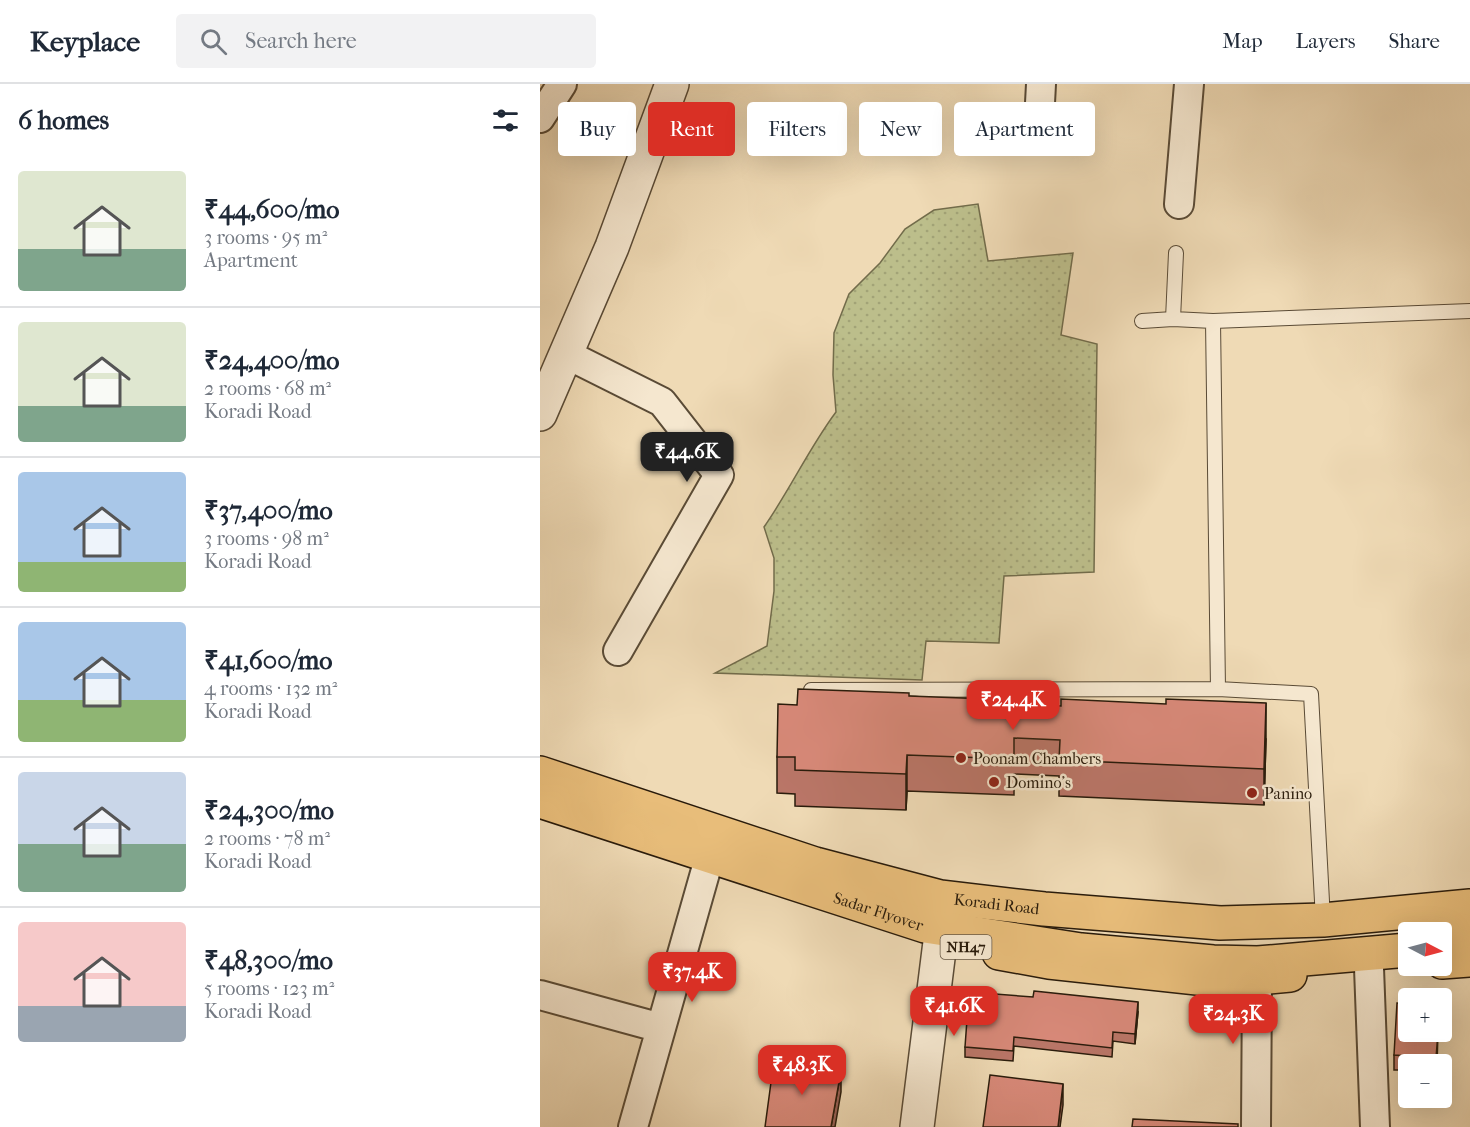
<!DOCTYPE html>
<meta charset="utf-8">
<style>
:root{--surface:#fff;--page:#f2f2f3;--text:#1f2937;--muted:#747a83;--line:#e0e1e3;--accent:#d93025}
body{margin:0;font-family:"IM FELL French Canon",serif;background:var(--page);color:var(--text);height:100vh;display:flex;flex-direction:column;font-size:22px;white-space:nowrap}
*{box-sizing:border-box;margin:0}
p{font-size:20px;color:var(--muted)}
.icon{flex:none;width:33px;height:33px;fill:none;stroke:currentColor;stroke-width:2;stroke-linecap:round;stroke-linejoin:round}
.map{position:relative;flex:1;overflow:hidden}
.drawer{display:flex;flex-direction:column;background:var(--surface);width:540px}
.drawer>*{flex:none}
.hud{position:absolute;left:18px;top:18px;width:570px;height:54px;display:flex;gap:12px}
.needle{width:39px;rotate:96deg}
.fabs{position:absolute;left:858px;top:838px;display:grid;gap:12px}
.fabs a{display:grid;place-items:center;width:54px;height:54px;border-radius:6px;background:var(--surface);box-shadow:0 6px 24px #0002;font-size:30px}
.price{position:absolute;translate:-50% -51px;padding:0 14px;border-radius:12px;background:var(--accent);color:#fff;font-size:20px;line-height:39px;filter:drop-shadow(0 2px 3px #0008)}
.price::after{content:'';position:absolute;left:50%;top:36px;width:18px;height:14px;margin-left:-9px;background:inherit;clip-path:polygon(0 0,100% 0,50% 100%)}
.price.current{background:#222;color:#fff}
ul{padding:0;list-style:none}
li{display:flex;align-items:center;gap:18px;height:150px;padding:0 18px}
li+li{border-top:2px solid var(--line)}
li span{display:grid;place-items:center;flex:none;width:168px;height:120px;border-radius:6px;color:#555}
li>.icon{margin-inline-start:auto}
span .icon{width:72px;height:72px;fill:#fffc;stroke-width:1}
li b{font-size:26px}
h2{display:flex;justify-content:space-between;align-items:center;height:72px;padding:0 18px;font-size:26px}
.tag{padding:0 21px;border-radius:6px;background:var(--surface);box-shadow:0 6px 24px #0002;font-size:21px;line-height:54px}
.tag.current{background:var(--accent);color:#fff}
header{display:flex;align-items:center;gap:36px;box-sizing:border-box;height:84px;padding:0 30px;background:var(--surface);border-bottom:2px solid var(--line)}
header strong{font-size:28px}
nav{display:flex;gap:33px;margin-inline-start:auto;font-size:21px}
.search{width:420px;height:54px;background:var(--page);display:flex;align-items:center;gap:15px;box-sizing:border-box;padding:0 21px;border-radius:6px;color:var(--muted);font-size:22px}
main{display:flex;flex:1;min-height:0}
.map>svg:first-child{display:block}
.grass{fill:url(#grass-dots);stroke:#726c4b;stroke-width:1.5}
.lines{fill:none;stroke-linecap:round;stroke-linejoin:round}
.service-casing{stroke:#5a4b36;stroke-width:16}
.minor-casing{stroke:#5a4b36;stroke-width:32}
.tertiary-casing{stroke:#5a4b36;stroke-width:36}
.primary-casing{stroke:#291b0b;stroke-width:36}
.trunk-casing{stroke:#291b0b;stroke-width:36}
.service{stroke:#f5e7cf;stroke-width:14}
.minor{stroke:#f5e7cf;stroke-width:28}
.tertiary{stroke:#f5e7cf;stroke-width:33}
.primary{stroke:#e8bd7a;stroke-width:33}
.trunk{stroke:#e8bd7a;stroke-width:33}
.wall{fill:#ba7668;stroke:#291b0b;stroke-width:1.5}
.shaded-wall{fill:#976055;stroke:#291b0b;stroke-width:1.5}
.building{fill:#d88979;stroke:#291b0b;stroke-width:1.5}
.poi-dot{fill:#8f2418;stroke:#f5e7cf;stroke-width:2}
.labels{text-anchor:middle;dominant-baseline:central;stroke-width:5;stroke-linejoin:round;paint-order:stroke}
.shield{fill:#f5e7cf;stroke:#665846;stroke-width:1.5}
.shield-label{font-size:15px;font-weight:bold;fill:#291b0b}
.poi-label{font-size:16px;fill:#291b0b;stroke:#f5e7cf;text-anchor:start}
.street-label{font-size:16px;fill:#291b0b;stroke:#f5e7cf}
</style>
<header>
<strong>Keyplace</strong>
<div class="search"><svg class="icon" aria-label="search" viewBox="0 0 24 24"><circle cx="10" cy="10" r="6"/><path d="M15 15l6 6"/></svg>Search here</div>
<nav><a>Map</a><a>Layers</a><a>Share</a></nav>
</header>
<main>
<section class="drawer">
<h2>6 homes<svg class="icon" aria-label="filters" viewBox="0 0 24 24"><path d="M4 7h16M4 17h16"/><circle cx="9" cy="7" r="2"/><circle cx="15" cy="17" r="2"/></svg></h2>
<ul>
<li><span style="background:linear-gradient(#dfe7d0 65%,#7fa58c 0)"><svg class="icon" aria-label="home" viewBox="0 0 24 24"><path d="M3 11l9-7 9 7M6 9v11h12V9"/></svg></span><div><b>₹44,600/mo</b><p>3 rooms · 95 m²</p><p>Apartment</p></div></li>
<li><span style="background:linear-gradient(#dfe7d0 70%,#7fa58c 0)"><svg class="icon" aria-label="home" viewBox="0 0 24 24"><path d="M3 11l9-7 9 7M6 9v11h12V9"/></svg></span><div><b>₹24,400/mo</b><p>2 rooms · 68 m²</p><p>Koradi Road</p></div></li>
<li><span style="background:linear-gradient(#a9c7e8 75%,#8fb573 0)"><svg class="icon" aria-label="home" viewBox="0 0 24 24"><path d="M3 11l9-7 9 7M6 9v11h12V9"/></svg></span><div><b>₹37,400/mo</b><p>3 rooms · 98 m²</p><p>Koradi Road</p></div></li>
<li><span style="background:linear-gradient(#a9c7e8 65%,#8fb573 0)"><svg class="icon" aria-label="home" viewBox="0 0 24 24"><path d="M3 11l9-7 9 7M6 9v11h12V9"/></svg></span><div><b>₹41,600/mo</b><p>4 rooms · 132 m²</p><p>Koradi Road</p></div></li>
<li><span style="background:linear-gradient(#c9d6e8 60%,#7fa58c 0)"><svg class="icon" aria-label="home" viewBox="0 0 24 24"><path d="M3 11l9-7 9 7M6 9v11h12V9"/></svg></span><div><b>₹24,300/mo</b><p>2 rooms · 78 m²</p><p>Koradi Road</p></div></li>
<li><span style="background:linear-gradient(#f6c9c9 70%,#9aa5b1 0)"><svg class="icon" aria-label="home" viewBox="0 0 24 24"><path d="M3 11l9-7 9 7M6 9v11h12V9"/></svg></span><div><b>₹48,300/mo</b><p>5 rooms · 123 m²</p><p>Koradi Road</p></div></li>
</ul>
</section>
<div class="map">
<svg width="930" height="1043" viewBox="0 0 930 1043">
<defs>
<pattern id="grass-dots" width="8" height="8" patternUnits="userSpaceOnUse" patternTransform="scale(1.5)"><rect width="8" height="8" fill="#bcbe8b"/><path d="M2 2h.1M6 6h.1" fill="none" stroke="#a2a377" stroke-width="1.8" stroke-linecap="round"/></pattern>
</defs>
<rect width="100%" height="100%" fill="#efdab5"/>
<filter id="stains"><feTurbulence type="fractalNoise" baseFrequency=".00333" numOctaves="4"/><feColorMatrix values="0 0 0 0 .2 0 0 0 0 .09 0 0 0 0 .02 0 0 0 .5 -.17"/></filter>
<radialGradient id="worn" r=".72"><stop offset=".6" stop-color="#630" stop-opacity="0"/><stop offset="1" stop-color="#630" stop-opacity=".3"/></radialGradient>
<path class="grass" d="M 438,120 L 448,177 L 533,169 L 521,251 L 557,260 L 554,488 L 464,492 L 459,559 L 386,557 L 382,596 L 175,589 L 227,562 L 234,507 L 234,474 L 224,443 C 250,406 269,364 296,328 L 293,291 L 294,249 L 309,210 L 340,179 L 365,145 L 394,126 Z"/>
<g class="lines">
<g class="service-casing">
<path id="service" d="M 636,169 L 633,235 L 673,237
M 602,237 L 633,235
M 678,605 L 771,610 L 783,836
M 271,606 L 678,605 L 673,237 L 930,227"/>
</g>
<g class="minor-casing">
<path id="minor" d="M 500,19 L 501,0
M 0,34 L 22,0
M 639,120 L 649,0
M 26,270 L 122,318 L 179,391 L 78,567
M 829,884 L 835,1043
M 0,911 L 121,944
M 93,1043 L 167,782
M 716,1043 L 717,894"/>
</g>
<g class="tertiary-casing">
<path id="tertiary" d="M 0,330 L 72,163 L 132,0
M 377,1043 L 400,858"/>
</g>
<g class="primary-casing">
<g id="primary">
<path id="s1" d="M 0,689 L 275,780 L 400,813 L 504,825 L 680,839 L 783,836 L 930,822"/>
<path d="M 459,869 L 509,878 L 685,897 L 750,891"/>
<path d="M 902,878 L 930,876"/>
</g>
</g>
<g class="trunk-casing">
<g id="trunk">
<path id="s2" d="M 0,717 L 385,842 L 541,866 L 673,878 L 718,879 L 868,866"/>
<path d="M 902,850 L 930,847"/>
</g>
</g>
<use href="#service" class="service"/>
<use href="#minor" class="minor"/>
<use href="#tertiary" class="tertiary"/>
<use href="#primary" class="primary"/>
<use href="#trunk" class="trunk"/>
</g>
<path class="wall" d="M 369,612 L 476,620 L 726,655 L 724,721 L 519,712 L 519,692 L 474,690 L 474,711 L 367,707 L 366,726 L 255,722 L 255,710 L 237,709 L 237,673 L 257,621 Z
M 598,928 L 595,960 L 573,957 L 572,973 L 474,962 L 473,977 L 425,973 L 425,963 Z
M 898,948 L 897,981 L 868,981 L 868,986 L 854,986 L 854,971 Z"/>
<path class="shaded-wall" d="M 726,619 L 726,655 L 724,721 L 724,685 Z
M 367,671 L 367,707 L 366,726 L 366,690 Z
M 598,918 L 598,928 L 595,960 L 595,950 Z
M 301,987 L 301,1008 L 295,1043 L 291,1043 Z
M 523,1000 L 523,1021 L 520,1043 L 518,1043 Z"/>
<path class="building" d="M 258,605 L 369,609 L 369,612 L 476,616 L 476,620 L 521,622 L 521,615 L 626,620 L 626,615 L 726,619 L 724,685 L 519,676 L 520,656 L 474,654 L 474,675 L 367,671 L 366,690 L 255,686 L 255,673 L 237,673 L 238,620 L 257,621 Z
M 494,907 L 598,918 L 595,950 L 573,948 L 572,964 L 474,953 L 473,967 L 425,963 L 429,908 L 493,913 Z
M 857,919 L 868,920 L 868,948 L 898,948 L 896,974 L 854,971 Z
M 234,976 L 301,987 L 291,1043 L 225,1043 Z
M 450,991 L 523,1000 L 518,1043 L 443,1043 Z
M 593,1035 L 698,1040 L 698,1043 L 592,1043 Z"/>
<g class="poi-dot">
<circle cx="421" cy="674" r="6"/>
<circle cx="454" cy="698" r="6"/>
<circle cx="712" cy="709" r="6"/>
</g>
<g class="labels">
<rect class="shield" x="400.5" y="851" width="51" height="24" rx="4.5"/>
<g class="shield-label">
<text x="426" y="863">NH47</text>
</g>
<g class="poi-label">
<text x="433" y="674">Poonam Chambers</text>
<text x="466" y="698">Domino's</text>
<text x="724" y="709">Panino</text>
</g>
<g class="street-label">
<text stroke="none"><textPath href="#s1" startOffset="476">Koradi Road</textPath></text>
<text stroke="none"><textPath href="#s2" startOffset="356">Sadar Flyover</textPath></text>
</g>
</g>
<rect width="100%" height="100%" filter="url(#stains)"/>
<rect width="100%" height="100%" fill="url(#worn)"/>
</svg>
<div class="fabs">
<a><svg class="needle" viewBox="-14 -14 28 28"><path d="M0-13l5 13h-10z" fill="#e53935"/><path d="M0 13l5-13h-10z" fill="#747a83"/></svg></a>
<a>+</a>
<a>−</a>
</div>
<b class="price current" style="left:147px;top:399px">₹44.6K</b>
<b class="price" style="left:473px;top:647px">₹24.4K</b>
<b class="price" style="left:152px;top:919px">₹37.4K</b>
<b class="price" style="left:414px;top:953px">₹41.6K</b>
<b class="price" style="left:693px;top:961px">₹24.3K</b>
<b class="price" style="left:262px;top:1012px">₹48.3K</b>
<div class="hud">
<a class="tag">Buy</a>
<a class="tag current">Rent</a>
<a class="tag">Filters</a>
<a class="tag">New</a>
<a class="tag">Apartment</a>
</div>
</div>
</main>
